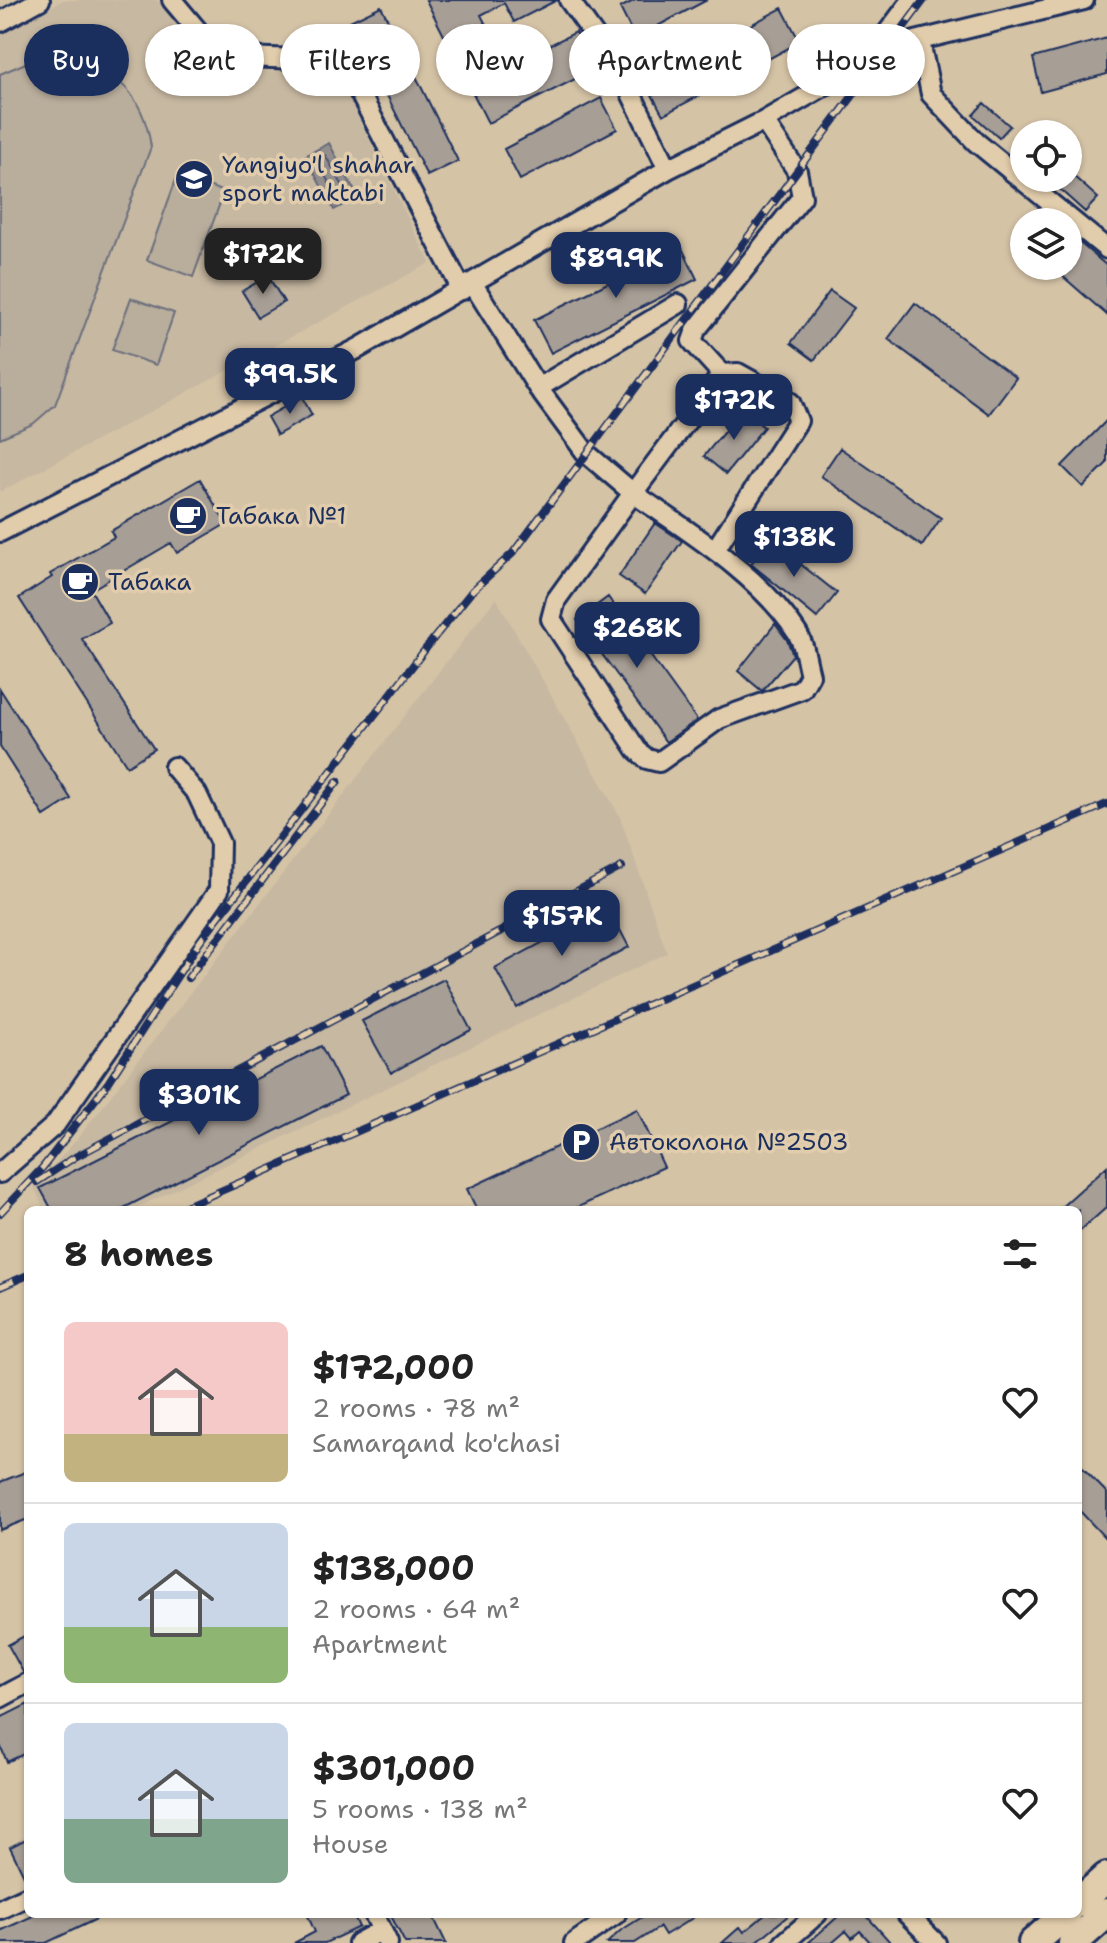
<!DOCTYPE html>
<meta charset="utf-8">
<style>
:root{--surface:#fff;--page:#f6f6f6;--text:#222;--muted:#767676;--line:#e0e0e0;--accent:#1b2f5e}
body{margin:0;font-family:"Shantell Sans",sans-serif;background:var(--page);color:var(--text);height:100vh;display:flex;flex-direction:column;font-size:30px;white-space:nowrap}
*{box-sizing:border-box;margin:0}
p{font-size:26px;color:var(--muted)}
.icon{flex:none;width:44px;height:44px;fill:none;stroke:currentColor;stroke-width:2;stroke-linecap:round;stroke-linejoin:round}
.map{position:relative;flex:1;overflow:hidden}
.sheet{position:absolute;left:24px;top:1206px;width:1058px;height:712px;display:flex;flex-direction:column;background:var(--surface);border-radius:12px;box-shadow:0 2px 6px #0004}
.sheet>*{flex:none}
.guide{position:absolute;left:24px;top:24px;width:1060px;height:72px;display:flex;gap:16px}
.fabs{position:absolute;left:1010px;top:120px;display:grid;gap:16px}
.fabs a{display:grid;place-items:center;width:72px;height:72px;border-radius:50%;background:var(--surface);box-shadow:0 2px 6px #0004;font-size:40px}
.price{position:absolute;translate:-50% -68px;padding:0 18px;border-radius:16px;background:var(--accent);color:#fff;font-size:26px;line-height:52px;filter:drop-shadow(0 2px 4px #0008)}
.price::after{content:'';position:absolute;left:50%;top:48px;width:24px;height:18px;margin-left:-12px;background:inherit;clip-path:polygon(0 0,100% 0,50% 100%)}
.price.current{background:#222;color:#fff}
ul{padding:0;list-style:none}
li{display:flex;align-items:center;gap:24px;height:200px;padding:0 40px}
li+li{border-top:2px solid var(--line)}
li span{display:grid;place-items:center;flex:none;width:224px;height:160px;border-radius:12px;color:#555}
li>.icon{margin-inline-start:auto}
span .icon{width:96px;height:96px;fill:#fffc;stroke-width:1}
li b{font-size:34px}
h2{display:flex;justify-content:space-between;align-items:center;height:96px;padding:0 40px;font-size:34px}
.chip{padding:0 28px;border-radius:36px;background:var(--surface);box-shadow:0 2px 6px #0004;font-size:28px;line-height:72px}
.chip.current{background:var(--accent);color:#fff}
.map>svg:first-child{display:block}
.built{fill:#c7b8a1}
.green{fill:#b9ad9c;stroke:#6a6e7d;stroke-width:2}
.water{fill:#938e8d;stroke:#63687a;stroke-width:2}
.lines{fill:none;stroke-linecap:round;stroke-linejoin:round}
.shore{stroke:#4b5571;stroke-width:2}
.building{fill:#a79e95;stroke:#1b2f5e;stroke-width:2}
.minor-casing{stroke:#1b2f5e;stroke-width:24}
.primary-casing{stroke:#1b2f5e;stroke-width:34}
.minor{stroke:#e1ccab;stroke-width:18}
.primary{stroke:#e1ccab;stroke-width:28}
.rail-casing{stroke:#1b2f5e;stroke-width:8}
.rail{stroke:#e1ccab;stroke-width:5;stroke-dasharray:15;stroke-linecap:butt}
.labels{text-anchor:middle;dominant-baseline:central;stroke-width:7;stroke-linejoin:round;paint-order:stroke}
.poi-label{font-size:24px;fill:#1b2f5e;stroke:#e1ccab;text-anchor:start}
</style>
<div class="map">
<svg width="1107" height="1943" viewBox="0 0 1107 1943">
<rect width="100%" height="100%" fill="#d5c3a6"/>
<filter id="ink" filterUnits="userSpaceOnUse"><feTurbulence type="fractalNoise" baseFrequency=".0125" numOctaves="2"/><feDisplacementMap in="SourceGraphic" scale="16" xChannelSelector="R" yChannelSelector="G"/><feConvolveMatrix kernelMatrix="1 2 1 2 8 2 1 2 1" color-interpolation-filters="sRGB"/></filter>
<g filter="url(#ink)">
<path class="built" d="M 63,0 L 157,0 L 215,68 L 307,73 L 329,78 L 347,94 L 430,263 L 0,492 L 0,35 Z
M 496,598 L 620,817 L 667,953 L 132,1210 L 44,1210 L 34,1187 L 79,1137 Z"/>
<path class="green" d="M 55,58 C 111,64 143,90 151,147 L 55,405 L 33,424 L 0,438 L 0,74 L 28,62 Z
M 178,174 L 224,192 L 193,277 L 147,260 Z
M 131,298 L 174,313 L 156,365 L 112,350 Z"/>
<path class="water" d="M 329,143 L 358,197 L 334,210 L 305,156 Z"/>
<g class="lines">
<path class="shore" d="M 325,155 L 346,191 L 341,197 L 336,196 L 318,162 L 319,158 Z"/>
</g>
<path class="building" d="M 426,0 L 557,0 L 514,22 L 504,3 L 481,15 L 507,66 L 576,32 L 595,69 L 488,123 Z
M 635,0 L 707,0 L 635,38 L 620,8 Z
M 381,6 L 458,161 L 427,176 L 350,21 Z
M 782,8 L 800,42 L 663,115 L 645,82 Z
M 1107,38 L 1107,74 L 1041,92 L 1033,58 Z
M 601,98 L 617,129 L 520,180 L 504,149 Z
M 984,103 L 1010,126 L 999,138 L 973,115 Z
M 1071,174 L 1098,198 L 1085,212 L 1047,178 L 1068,178 Z
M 1068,233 L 1107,266 L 1107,315 L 1051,266 L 1068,266 Z
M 681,246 L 697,279 L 551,353 L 534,320 Z
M 268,276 L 284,302 L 258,317 L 242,291 Z
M 830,291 L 854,308 L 814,360 L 791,343 Z
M 915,303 L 1016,378 L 989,414 L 888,339 Z
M 302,397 L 312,415 L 277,435 L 267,417 Z
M 742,410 L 764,427 L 726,474 L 704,456 Z
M 1107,420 L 1107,463 L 1083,487 L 1062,466 Z
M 840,448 L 941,518 L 922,546 L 821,476 Z
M 200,479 L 226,524 L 177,553 L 171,543 L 91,590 L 110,623 L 82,639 L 154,749 L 127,766 L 19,598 L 52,577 L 50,574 L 114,537 L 111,531 Z
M 655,523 L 682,541 L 645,594 L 619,576 Z
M 770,540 L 837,593 L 817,618 L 751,564 Z
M 608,597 L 697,720 L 666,742 L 577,620 Z
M 775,624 L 787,640 L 793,655 L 762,691 L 738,671 Z
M 0,689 L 71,799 L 44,816 L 0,747 Z
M 608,907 L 629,947 L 517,1008 L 495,968 Z
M 444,979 L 471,1030 L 391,1073 L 362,1021 Z
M 321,1046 L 346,1095 L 120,1210 L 52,1210 L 40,1188 Z
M 637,1109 L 664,1167 L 572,1210 L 477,1210 L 467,1189 Z
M 1107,1166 L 1107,1207 L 1078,1233 L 1078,1210 L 1058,1210 Z
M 1078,1463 L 1107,1493 L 1107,1540 L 1078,1509 Z
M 28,1471 L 28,1519 L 0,1530 L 0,1482 Z
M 28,1634 L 28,1671 L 23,1672 L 8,1645 Z
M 28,1704 L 28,1752 L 7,1762 L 0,1745 L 0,1718 Z
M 28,1838 L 28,1884 L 10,1847 Z
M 37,1914 L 107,1914 L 46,1943 L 0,1943 L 0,1931 Z
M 307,1914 L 353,1914 L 359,1927 L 325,1943 L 294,1943 L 315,1932 Z
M 390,1914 L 432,1914 L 446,1943 L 405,1943 Z
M 647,1914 L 699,1914 L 665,1935 L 660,1927 L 635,1943 L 607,1943 L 620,1931 Z
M 766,1914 L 790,1914 L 755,1943 L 722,1943 L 740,1927 L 744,1932 Z
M 841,1914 L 865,1914 L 891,1943 L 871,1943 L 860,1931 L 852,1938 L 846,1931 L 832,1943 L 808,1943 Z"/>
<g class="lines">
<g class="minor-casing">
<path id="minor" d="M 172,0 L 219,56 L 323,60 L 356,86 L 462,290
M 569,0 L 620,71 L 668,169
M 0,22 L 40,0
M 920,41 L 931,94 L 976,142 L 1107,249
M 873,52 L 912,0
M 473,284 L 538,388 L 586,453 L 633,493 L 722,374 L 738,373 L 790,402 L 798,421 L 715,550
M 722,374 L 692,341 L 696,330 L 802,197 L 797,171 L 764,121
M 538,388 L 678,304
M 633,493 C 689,532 760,575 797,633 C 805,645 806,661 810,675 L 802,689 L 719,719 L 659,762 L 647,759 L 637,750 L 551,619 L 556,600 Z
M 0,532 L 359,348 L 668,169 L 764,121 L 891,47 L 1084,0
M 0,1173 L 55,1125 L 219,890 L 220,843 L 197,794 L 174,767
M 0,1698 L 28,1683
M 0,1909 L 28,1896
M 374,1914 L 388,1943
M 907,1914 L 936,1943
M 358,1943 L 382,1930
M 574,1943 L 616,1914
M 784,1943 L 817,1914"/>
</g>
<g class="primary-casing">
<path id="primary" d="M 1078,1903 L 1107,1877
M 1033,1943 L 1066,1914
M 1073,1943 L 1107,1913"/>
</g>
<use href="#minor" class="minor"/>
<use href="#primary" class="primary"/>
<g class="rail-casing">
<path id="rail" d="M 188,978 L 338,781
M 37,1182 L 75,1157 L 622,867
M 177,1210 L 1107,804
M 0,1213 L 43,1167 L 108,1083 L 200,941 L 434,638 L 472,591 L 513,553 L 924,0
M 0,1287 L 28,1275"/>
</g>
<use href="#rail" class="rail"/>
</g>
</g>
<defs>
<g id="school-disc" transform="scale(2)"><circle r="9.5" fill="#1b2f5e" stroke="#e1ccab"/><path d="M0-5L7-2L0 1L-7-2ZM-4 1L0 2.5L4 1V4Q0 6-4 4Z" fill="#fff"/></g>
<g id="cafe-disc" transform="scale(2)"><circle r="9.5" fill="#1b2f5e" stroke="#e1ccab"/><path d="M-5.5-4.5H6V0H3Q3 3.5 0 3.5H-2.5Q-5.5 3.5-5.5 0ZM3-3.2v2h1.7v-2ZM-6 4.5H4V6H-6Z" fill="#fff"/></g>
<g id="parking-disc" transform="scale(2)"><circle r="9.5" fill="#1b2f5e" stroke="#e1ccab"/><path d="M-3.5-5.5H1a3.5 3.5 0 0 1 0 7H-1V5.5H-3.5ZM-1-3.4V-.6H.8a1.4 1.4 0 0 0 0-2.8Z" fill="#fff"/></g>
</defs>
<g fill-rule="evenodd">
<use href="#school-disc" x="194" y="179"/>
<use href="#cafe-disc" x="188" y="516"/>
<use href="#cafe-disc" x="80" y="582"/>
<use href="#parking-disc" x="581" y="1142"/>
</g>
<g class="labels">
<g class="poi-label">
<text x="222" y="165">Yangiyo'l shahar<tspan x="222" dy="28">sport maktabi</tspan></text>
<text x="216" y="516">Табака №1</text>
<text x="108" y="582">Табака</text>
<text x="609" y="1142">Автоколона №2503</text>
</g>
</g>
</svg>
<div class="fabs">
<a><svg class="icon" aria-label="locate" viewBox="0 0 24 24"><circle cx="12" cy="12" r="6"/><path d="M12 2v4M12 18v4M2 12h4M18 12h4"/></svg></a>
<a><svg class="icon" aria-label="layers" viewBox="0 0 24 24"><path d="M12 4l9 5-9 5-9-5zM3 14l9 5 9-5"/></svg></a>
</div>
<b class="price current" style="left:263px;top:296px">$172K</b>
<b class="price" style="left:616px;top:300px">$89.9K</b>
<b class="price" style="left:290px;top:416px">$99.5K</b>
<b class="price" style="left:734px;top:442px">$172K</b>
<b class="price" style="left:794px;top:579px">$138K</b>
<b class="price" style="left:637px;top:670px">$268K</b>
<b class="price" style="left:562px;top:958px">$157K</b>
<b class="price" style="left:199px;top:1137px">$301K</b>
<div class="guide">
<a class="chip current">Buy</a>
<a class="chip">Rent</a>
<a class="chip">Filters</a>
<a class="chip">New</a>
<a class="chip">Apartment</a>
<a class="chip">House</a>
</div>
<section class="sheet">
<h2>8 homes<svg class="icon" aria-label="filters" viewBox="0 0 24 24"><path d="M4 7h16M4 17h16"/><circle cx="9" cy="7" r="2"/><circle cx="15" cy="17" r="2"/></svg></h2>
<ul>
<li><span style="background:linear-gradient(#f6c9c9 70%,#c2b280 0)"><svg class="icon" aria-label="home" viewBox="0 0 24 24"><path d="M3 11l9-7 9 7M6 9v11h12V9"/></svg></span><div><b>$172,000</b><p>2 rooms · 78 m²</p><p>Samarqand ko'chasi</p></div><svg class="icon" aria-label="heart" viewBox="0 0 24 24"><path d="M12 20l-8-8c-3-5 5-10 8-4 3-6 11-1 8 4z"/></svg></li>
<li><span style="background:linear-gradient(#c9d6e8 65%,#8fb573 0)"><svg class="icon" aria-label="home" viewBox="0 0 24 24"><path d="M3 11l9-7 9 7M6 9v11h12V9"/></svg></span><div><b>$138,000</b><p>2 rooms · 64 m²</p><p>Apartment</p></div><svg class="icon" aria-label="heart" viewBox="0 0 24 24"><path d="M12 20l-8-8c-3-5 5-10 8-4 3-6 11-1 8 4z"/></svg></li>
<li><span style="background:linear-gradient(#c9d6e8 60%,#7fa58c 0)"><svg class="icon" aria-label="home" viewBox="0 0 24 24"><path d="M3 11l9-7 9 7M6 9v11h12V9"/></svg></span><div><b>$301,000</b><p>5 rooms · 138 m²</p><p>House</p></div><svg class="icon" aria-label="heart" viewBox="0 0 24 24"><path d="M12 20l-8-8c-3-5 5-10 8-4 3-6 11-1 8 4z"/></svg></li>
</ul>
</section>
</div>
